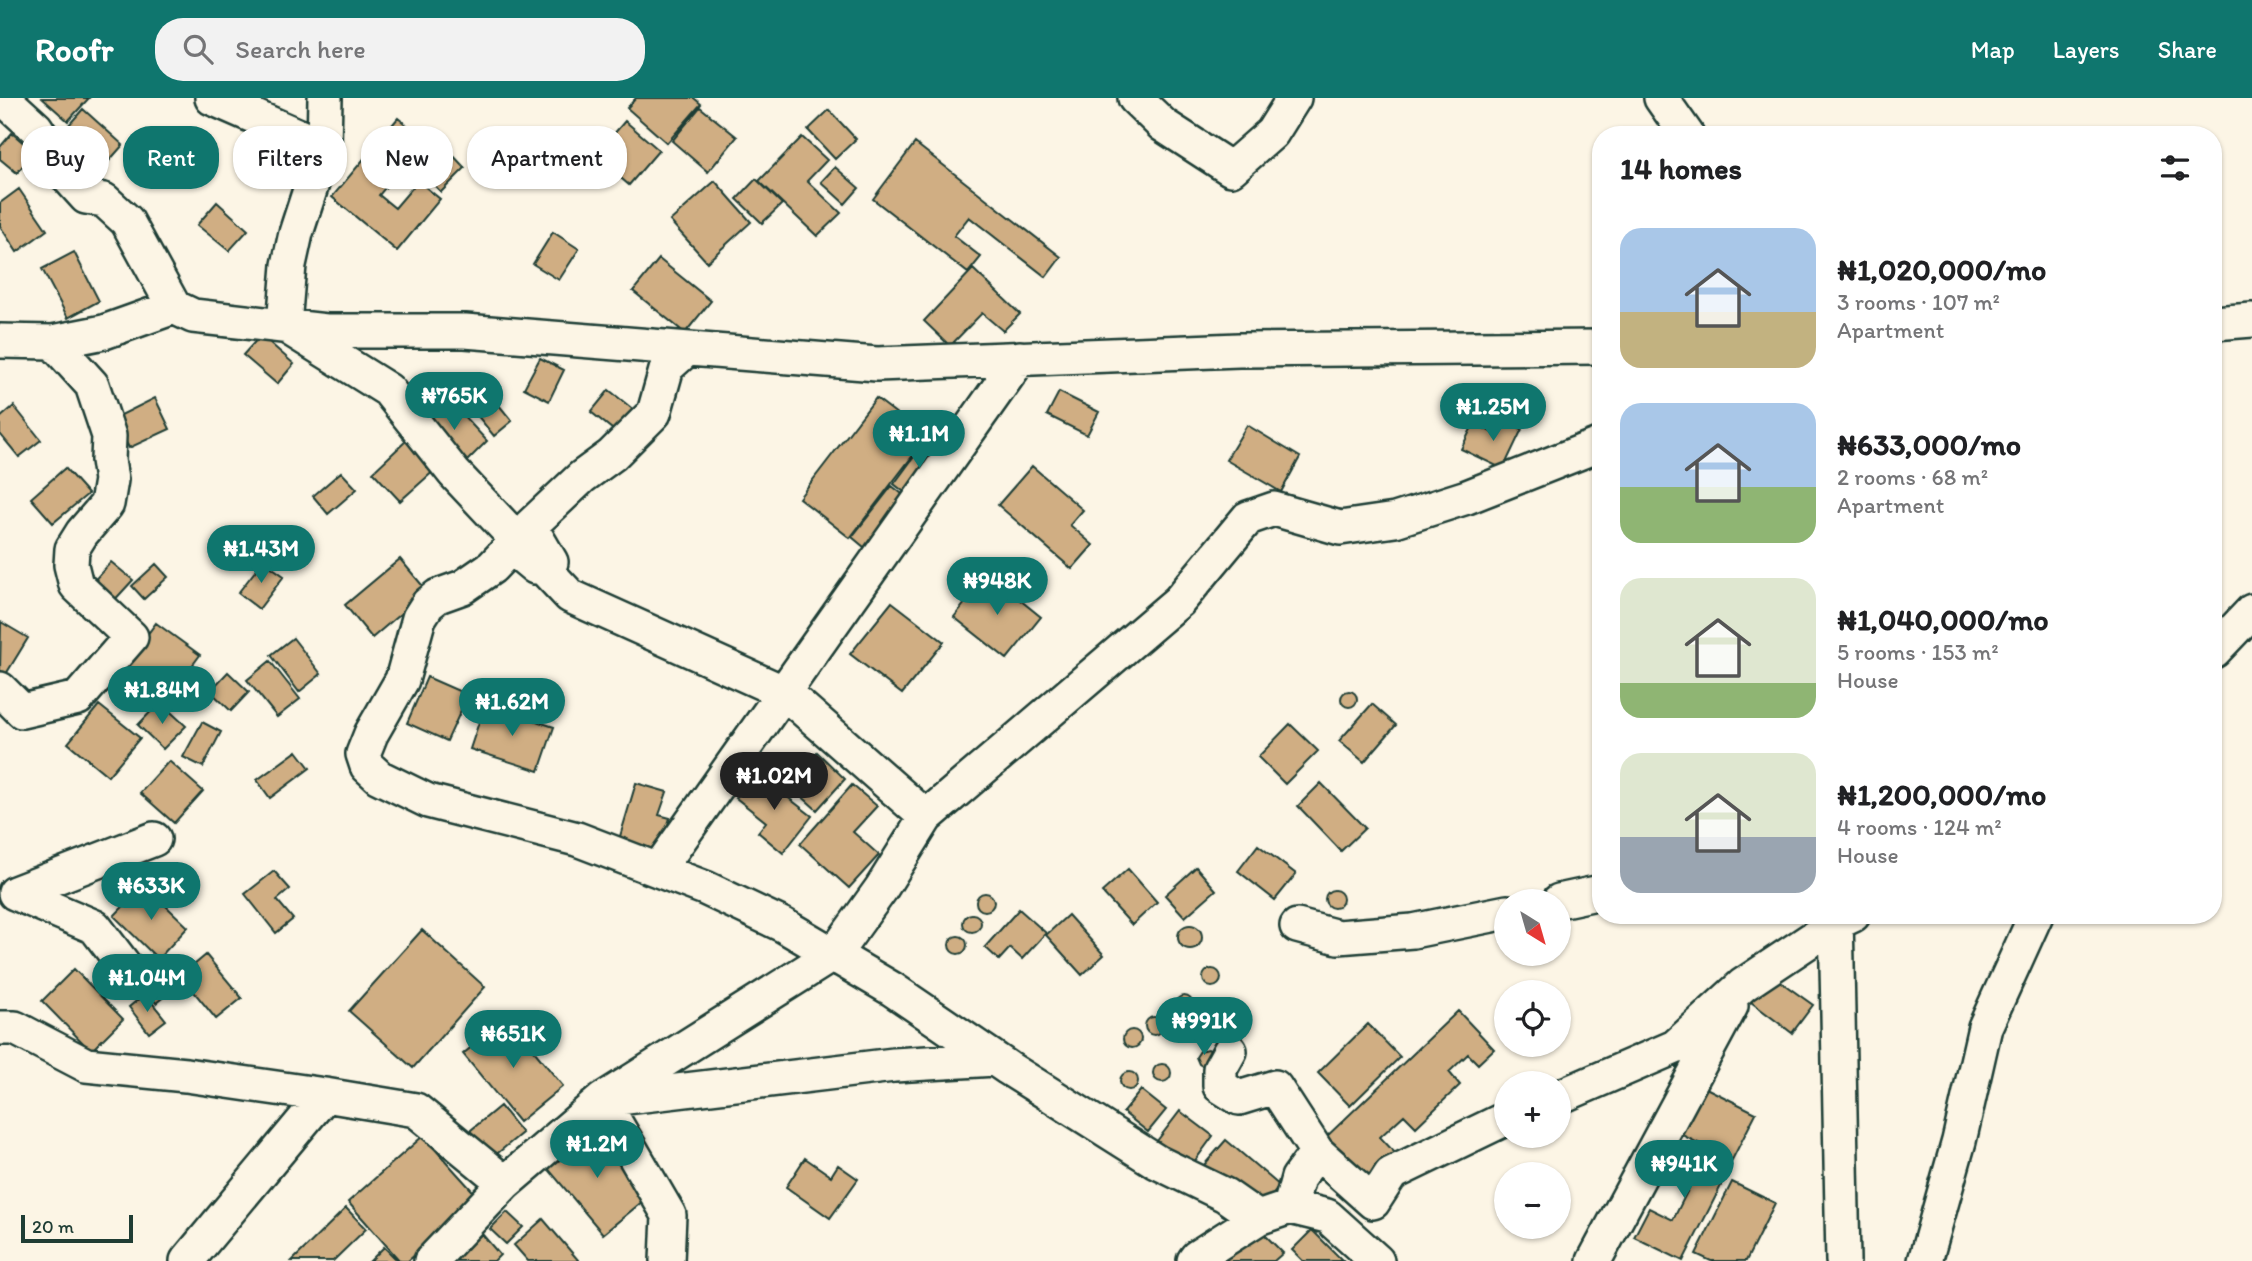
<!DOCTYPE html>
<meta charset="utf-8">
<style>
:root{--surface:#fff;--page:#f2f2f2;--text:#202124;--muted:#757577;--accent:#0f766e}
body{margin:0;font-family:Itim,sans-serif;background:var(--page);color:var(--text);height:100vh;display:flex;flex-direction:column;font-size:26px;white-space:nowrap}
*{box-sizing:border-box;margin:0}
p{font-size:23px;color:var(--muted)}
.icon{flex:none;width:38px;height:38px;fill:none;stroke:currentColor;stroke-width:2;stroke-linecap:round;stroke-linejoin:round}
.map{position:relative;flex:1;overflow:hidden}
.details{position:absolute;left:1592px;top:28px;width:630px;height:798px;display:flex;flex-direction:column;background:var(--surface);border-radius:28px;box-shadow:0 2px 5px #0004}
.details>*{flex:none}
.top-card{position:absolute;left:21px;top:28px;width:665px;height:63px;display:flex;gap:14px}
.needle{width:46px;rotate:143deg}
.tools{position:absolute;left:1494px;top:791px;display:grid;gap:14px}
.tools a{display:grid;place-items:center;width:77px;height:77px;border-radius:50%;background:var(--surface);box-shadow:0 2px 5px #0004;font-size:35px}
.scale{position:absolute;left:21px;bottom:18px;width:112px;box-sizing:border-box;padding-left:7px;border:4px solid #1f3d34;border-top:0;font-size:19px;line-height:24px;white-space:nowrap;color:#1f3d34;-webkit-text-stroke:5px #fcf5e5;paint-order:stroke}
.price{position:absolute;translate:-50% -60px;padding:0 16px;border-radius:24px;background:var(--accent);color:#fff;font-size:23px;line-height:46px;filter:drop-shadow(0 2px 4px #0008)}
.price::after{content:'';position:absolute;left:50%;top:42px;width:21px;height:16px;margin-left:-10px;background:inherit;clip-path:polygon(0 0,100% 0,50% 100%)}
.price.on{background:#222;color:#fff}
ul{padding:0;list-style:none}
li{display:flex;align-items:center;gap:21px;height:175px;padding:0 28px}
li span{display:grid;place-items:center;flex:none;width:196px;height:140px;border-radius:21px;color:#555}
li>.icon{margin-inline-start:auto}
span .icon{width:84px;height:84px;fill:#fffc;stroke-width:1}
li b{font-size:30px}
h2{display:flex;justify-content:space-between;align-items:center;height:84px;padding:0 28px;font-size:30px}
.tag{padding:0 24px;border-radius:28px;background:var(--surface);box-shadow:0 2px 5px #0004;font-size:24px;line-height:63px}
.tag.on{background:var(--accent);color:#fff}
header{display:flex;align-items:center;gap:42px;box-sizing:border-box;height:98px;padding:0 35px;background:var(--accent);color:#fff}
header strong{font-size:33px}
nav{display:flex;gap:38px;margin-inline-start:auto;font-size:24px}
.search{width:490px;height:63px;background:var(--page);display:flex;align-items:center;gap:18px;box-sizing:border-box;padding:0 24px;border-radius:28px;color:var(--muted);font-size:26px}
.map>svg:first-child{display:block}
.building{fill:#d0ae83;stroke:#1f3d34;stroke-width:2}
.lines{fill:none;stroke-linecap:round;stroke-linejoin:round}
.street-casing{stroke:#1f3d34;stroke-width:38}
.street{stroke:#fcf5e5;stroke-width:33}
</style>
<header>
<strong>Roofr</strong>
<div class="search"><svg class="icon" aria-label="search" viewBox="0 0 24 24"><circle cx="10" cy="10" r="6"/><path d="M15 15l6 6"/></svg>Search here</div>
<nav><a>Map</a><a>Layers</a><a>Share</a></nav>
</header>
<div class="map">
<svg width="2252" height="1163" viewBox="0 0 2252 1163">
<rect width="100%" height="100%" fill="#fcf5e5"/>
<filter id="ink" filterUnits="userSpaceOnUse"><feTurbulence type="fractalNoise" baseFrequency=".0143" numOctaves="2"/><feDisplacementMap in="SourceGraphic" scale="14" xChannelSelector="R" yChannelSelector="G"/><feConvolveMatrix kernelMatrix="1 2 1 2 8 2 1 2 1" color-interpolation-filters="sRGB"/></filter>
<g filter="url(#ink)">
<path class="building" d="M 42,0 L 89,0 L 68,23 Z
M 636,0 L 694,0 L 701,6 L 667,45 L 627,10 Z
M 700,9 L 737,39 L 708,74 L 672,43 Z
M 83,11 L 123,47 L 93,81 L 53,45 Z
M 829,12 L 856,41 L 835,61 L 808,32 Z
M 398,20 L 425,42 L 379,97 L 395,110 L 418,83 L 440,101 L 397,153 L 332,99 Z
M 625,23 L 659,52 L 629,87 L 595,58 Z
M 12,35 L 34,54 L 17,75 L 0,61 L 0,49 Z
M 802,39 L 827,62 L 807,83 L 841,115 L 817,138 L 759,83 Z
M 915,45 L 1061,159 L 1046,179 L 969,119 L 954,138 L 981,159 L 968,175 L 873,101 Z
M 448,52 L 465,70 L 441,94 L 424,77 Z
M 835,69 L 859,90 L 845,106 L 821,84 Z
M 756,81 L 782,106 L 762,125 L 737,101 Z
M 715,83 L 751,124 L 707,164 L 670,123 Z
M 19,91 L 47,132 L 17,154 L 0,128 L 0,105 Z
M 217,104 L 248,132 L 229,153 L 197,127 Z
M 553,134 L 579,151 L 559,182 L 533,166 Z
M 74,154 L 99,203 L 68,220 L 42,171 Z
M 659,161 L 711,203 L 685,235 L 633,193 Z
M 973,171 L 1020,216 L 1003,233 L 982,215 L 950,248 L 924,223 Z
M 261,237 L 294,266 L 277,286 L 243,257 Z
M 540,260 L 564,272 L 549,303 L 524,290 Z
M 609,292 L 635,313 L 617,335 L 591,314 Z
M 1059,294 L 1099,314 L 1087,337 L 1047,317 Z
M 155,300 L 170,331 L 129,350 L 115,320 Z
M 447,300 L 487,343 L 462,368 L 420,327 Z
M 876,300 L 927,339 L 850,440 L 799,400 Z
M 494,301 L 512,323 L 494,338 L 476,316 Z
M 14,308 L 41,342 L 19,359 L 0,336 L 0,320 Z
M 1501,321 L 1522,331 L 1503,371 L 1461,351 L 1474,325 L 1495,336 Z
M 1247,327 L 1300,359 L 1281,394 L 1226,362 Z
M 408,341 L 436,371 L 400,403 L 373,374 Z
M 925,344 L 944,357 L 912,400 L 894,386 Z
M 1032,368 L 1083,412 L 1070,427 L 1093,447 L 1072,471 L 998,407 Z
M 65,370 L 88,396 L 53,425 L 31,400 Z
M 341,374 L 357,391 L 328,416 L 313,398 Z
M 892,388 L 911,403 L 870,454 L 852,439 Z
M 400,461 L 427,493 L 372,540 L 345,507 Z
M 263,463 L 284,478 L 259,511 L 238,495 Z
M 111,464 L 133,482 L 110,507 L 89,488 Z
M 156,466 L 168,479 L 144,501 L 132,488 Z
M 988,476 L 1041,519 L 1007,561 L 954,519 Z
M 892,504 L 944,544 L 902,596 L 850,556 Z
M 1,524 L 28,540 L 6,576 L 0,572 Z
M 156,525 L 200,557 L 165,604 L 121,572 Z
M 293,540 L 321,576 L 299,594 L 271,557 Z
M 270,563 L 300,601 L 277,619 L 247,582 Z
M 228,574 L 249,594 L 231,613 L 210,593 Z
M 427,579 L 468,597 L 447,643 L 407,625 Z
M1341 601a8 8 0 1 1 16 0a8 8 0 1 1-16 0Z
M 160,604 L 186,628 L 163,651 L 138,627 Z
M 485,606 L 554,629 L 539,673 L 470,651 Z
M 1372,606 L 1396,627 L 1364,664 L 1339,643 Z
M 99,607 L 140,640 L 108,678 L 68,645 Z
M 202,624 L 221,634 L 203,669 L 183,659 Z
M 1290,626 L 1318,653 L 1285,686 L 1258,659 Z
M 297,653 L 310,670 L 270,700 L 257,682 Z
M 817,654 L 845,681 L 817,712 L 788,686 Z
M 169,663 L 203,693 L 174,725 L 140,695 Z
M 756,675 L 812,718 L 783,755 L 758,734 L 766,724 L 736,700 Z
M 636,685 L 667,694 L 659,717 L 670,720 L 658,757 L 618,745 Z
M 1321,685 L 1365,730 L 1341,753 L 1298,708 Z
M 852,687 L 877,708 L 853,734 L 879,757 L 849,790 L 800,746 Z
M 1258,747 L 1296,776 L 1275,802 L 1238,773 Z
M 1196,769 L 1216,792 L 1185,819 L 1165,797 Z
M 1128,771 L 1157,804 L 1132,827 L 1102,794 Z
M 274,773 L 290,791 L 277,802 L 293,821 L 276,835 L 245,796 Z
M 144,787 L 188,829 L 158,861 L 114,818 Z
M1325 801a9 9 0 1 1 18 0a9 9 0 1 1-18 0Z
M976 804a9 9 0 1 1 18 0a9 9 0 1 1-18 0Z
M 1019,811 L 1046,835 L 1022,861 L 1010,850 L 999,862 L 985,849 Z
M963 825a9 9 0 1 1 18 0a9 9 0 1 1-18 0Z
M 1068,817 L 1104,857 L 1082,877 L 1046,837 Z
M1178 839a12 12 0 1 1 24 0a12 12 0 1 1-24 0Z
M 422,832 L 485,889 L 413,970 L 349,913 Z
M949 847a9 9 0 1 1 18 0a9 9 0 1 1-18 0Z
M 206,857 L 242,900 L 216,921 L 181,878 Z
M 74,871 L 123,921 L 91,953 L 42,903 Z
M1203 880a9 9 0 1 1 18 0a9 9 0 1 1-18 0Z
M 164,872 L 176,889 L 156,905 L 142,887 Z
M 1771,877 L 1813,907 L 1792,935 L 1751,904 Z
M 145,896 L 166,922 L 149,935 L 129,909 Z
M1175 907a9 9 0 1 1 18 0a9 9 0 1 1-18 0Z
M 1458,913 L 1494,951 L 1478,966 L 1468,956 L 1449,974 L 1460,987 L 1416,1029 L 1404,1017 L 1380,1039 L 1396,1056 L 1365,1086 L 1323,1042 Z
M1145 928a9 9 0 1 1 18 0a9 9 0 1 1-18 0Z
M 507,920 L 563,988 L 519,1024 L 463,956 Z
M 1368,926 L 1400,959 L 1350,1008 L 1318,975 Z
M1123 941a9 9 0 1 1 18 0a9 9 0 1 1-18 0Z
M 1208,951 L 1213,955 L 1204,969 L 1199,966 L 1196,959 L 1200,953 Z
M1153 975a9 9 0 1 1 18 0a9 9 0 1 1-18 0Z
M1120 983a9 9 0 1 1 18 0a9 9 0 1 1-18 0Z
M 1696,985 L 1756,1015 L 1732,1062 L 1672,1032 Z
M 1141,992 L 1166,1012 L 1148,1034 L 1123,1014 Z
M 500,1008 L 522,1035 L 487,1064 L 465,1037 Z
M 1180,1013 L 1213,1038 L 1191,1068 L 1157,1043 Z
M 591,1029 L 649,1098 L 603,1136 L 545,1067 Z
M 423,1038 L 479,1100 L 408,1163 L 400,1163 L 348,1104 Z
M 1674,1041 L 1731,1068 L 1683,1163 L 1634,1139 L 1649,1110 L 1673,1122 L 1689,1090 L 1658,1075 Z
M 1226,1042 L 1280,1088 L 1258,1114 L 1204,1067 Z
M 805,1060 L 831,1078 L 838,1067 L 858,1081 L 830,1120 L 786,1089 Z
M 1732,1084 L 1775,1105 L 1746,1163 L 1711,1163 L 1696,1156 Z
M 346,1110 L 366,1131 L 333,1163 L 292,1163 Z
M 507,1114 L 523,1129 L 506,1146 L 490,1131 Z
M 543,1121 L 579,1163 L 528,1163 L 514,1147 Z
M 1258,1130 L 1283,1155 L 1274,1163 L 1224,1163 Z
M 1312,1132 L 1343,1163 L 1303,1163 L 1292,1152 Z
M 482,1136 L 500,1157 L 494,1163 L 450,1163 Z
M 384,1149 L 398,1163 L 370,1163 Z"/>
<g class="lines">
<g class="street-casing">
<path id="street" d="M 3,0 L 36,30 L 67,78 L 86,99 L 104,102 L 127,123 L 174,209
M 212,0 L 324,49
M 325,0 L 324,49 L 296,135 L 289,167 L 284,227 L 388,292 L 454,375 L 570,498 L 785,595 L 926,719 L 1179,503 L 1248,420 L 1274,411 L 1340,430 L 1395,422 L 1467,399 L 1601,346
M 1135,0 L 1163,27 L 1231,71 L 1272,35 L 1294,0
M 1661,0 L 1687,37
M 2214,225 L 2252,222
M 0,243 L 53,244 L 104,234 L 174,209 L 193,218 L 326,233 L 465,233 L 877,266 L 1239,252 L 1601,249
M 551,464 L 530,428 L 582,379 L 612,357 L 654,315 L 667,269 L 687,251
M 535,469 L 511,449 L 492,469 L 463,489 L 438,498 L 428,506 L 419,520 L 402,582 L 371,636 L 363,656 L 367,668 L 379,679 L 428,703 L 577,741 L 705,790 L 783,827 L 892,891 L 1008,970 L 1157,1064 L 1225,1097 L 1258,1120 L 1290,1109 L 1327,1118 L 1377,1163
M 2214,553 L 2252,513
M 0,591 L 22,613 L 78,600 L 131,539 L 76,487 L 71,467 L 72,451 L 82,435 L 107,406 L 111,382 L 108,362 L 109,338 L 92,287 L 53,244
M 658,772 L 1020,260
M 15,795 L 154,741
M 15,795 L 95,829 L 130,875
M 1559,803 L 1601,794
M 1836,817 L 1843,1163
M 1297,828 L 1338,839 L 1413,833 L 1507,814
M 0,930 L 15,930 L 86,967 L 186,977 L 325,997
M 1230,953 L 1220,971 L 1220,988 L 1239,1000 L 1275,989 L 1317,1054 L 1373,1104 L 1391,1076 L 1507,1020
M 1559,999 L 1675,949 L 1743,887 L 1836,825 L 1853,817
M 1290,1109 L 1298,1080 L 1317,1054
M 187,1163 L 325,997 L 416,1012 L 505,1085 L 602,1002 L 894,967 L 995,961
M 431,1163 L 505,1085
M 667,1163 L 669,1117 L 602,1002 L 835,855 L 881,791 L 926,719
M 1194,1163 L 1197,1159 L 1258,1120
M 1594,1163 L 1731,908
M 1925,1163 L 1959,1043 L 1985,929 L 2036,817"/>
</g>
<use href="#street" class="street"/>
</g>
</g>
</svg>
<div class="tools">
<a><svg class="needle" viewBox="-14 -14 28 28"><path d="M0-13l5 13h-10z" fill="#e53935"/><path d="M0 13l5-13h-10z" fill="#757577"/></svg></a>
<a><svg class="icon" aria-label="locate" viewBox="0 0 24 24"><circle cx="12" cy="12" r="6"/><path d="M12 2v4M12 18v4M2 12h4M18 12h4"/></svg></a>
<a>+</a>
<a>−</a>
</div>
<div class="scale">20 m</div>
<b class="price" style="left:454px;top:334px">₦765K</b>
<b class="price" style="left:1493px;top:345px">₦1.25M</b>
<b class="price" style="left:919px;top:372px">₦1.1M</b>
<b class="price" style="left:261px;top:487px">₦1.43M</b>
<b class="price" style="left:997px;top:519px">₦948K</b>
<b class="price" style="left:162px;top:628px">₦1.84M</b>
<b class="price" style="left:512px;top:640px">₦1.62M</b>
<b class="price on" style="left:774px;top:714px">₦1.02M</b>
<b class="price" style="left:151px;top:824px">₦633K</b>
<b class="price" style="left:147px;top:916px">₦1.04M</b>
<b class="price" style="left:1204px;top:959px">₦991K</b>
<b class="price" style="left:513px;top:972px">₦651K</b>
<b class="price" style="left:597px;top:1082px">₦1.2M</b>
<b class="price" style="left:1684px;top:1102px">₦941K</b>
<div class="top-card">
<a class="tag">Buy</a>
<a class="tag on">Rent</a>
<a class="tag">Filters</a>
<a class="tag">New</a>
<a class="tag">Apartment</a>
</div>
<section class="details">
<h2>14 homes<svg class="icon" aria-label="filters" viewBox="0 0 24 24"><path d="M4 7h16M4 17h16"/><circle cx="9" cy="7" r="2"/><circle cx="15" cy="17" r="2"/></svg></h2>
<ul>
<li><span style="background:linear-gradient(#a9c7e8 60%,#c2b280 0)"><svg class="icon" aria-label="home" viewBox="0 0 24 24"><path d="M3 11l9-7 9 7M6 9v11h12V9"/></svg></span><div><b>₦1,020,000/mo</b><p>3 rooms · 107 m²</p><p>Apartment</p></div></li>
<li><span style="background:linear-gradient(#a9c7e8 60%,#8fb573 0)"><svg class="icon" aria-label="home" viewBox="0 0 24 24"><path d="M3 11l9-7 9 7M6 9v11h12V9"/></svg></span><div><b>₦633,000/mo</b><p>2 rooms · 68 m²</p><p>Apartment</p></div></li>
<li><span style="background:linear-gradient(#dfe7d0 75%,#8fb573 0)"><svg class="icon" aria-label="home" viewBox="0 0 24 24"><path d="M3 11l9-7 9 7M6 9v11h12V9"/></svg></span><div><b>₦1,040,000/mo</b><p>5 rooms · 153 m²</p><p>House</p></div></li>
<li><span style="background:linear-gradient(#dfe7d0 60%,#9aa5b1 0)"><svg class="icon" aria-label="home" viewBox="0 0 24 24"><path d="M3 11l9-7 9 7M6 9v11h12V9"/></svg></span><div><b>₦1,200,000/mo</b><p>4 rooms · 124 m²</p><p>House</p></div></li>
</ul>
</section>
</div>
